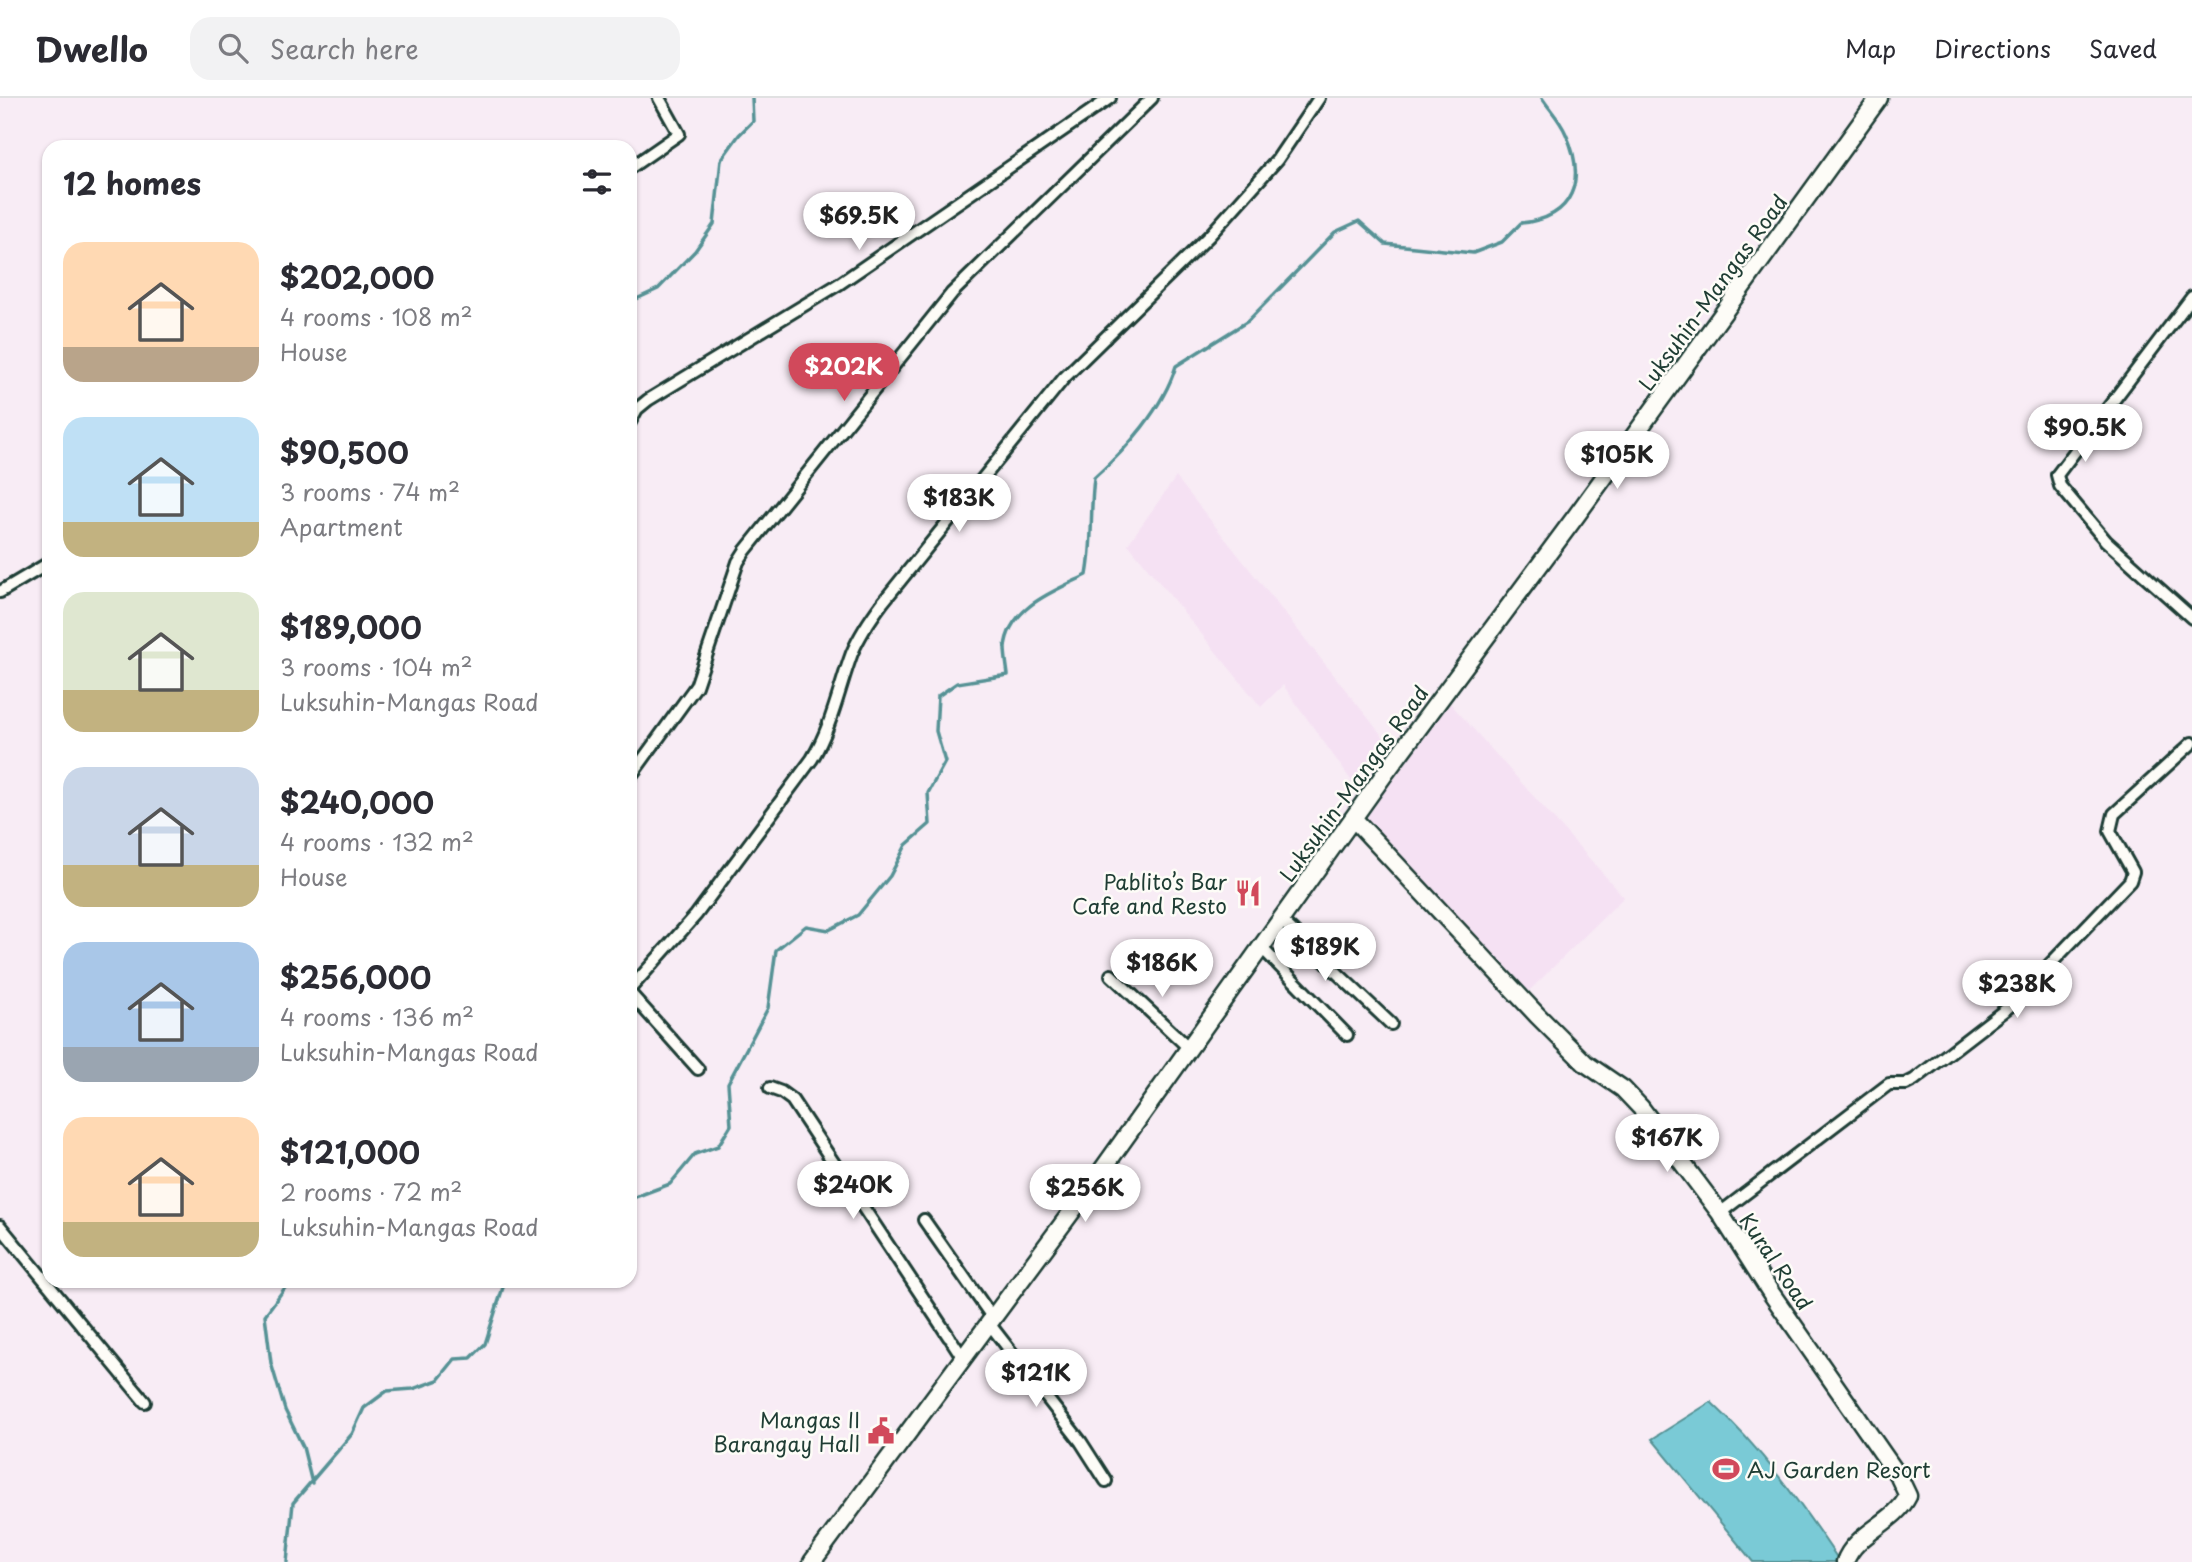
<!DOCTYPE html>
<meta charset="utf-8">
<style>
:root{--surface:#fff;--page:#f2f2f3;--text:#2b2b33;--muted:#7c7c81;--line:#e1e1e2;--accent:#d1495b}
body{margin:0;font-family:"Playpen Sans",sans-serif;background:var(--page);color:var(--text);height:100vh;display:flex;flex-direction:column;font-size:26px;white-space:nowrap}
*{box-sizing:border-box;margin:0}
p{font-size:23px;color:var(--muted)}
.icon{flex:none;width:38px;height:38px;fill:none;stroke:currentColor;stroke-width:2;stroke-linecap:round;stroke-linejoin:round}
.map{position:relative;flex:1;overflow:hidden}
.side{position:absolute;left:42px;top:42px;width:595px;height:1148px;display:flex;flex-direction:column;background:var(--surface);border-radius:21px;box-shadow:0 2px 5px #0004}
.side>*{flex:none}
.price{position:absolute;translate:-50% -60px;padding:0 16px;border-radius:24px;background:#fff;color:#222;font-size:23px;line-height:46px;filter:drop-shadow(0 2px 4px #0008)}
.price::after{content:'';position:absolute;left:50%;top:42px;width:21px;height:16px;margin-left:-10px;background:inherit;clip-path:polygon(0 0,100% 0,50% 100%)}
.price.on{background:var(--accent);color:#fff}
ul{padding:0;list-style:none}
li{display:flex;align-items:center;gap:21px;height:175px;padding:0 21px}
li span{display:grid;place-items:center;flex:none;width:196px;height:140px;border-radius:21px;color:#555}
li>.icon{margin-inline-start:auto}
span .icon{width:84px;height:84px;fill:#fffc;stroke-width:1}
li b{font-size:30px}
h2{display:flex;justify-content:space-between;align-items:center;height:84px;padding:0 21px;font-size:30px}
header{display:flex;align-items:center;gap:42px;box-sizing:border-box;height:98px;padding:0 35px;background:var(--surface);border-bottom:2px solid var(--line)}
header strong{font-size:33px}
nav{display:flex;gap:38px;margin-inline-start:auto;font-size:24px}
.search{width:490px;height:63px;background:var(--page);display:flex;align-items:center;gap:18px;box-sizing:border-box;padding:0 24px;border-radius:21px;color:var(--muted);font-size:26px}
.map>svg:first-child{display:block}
.built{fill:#f5e1f3}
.water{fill:#7acad6;stroke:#569295;stroke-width:2}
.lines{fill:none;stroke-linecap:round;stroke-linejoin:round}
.stream{stroke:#569295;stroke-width:3.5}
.street-casing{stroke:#1f3d34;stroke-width:16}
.secondary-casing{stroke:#1f3d34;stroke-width:21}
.street{stroke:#fdfcf7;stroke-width:10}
.secondary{stroke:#fdfcf7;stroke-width:16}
.labels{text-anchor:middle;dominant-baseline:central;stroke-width:5;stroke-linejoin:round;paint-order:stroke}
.street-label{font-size:21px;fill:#1f3d34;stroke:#fdfcf7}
.poi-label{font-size:21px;fill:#1f3d34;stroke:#fdfcf7;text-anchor:end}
</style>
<header>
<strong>Dwello</strong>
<div class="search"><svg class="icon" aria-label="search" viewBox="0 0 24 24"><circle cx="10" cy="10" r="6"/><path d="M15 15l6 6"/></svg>Search here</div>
<nav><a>Map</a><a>Directions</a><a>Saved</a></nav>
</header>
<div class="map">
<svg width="2192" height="1464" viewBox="0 0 2192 1464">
<rect width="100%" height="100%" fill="#f8ecf5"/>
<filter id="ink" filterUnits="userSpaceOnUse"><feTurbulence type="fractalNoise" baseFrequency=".0143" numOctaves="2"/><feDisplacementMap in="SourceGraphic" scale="14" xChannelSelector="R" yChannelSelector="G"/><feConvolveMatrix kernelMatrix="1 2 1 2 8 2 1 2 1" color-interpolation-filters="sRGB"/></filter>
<g filter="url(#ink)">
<path class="built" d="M 1176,379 L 1392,650 L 1358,692 L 1283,587 L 1261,609 L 1128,446 Z
M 1449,604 L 1624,799 L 1528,894 L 1359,718 Z"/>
<path class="water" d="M 1182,855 L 1195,860 L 1197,875 L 1190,882 L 1176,880 L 1173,856 Z
M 1711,1304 C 1762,1351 1801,1406 1840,1464 L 1753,1464 L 1652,1341 Z"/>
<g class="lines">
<path class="stream" d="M 630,204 L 658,191 L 695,153 L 714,126 L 721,62 L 739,37 L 753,23 L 752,0
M 630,1101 L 670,1086 L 695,1056 L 718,1048 L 731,1027 L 728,985 L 768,910 L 776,852 L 806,828 L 829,832 L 858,817 L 890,778 L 906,747 L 930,726 L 928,695 L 945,664 L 936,633 L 938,598 L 957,585 L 1008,577 C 1007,568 1005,558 1005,550 C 1008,509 1056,492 1087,477 C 1093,445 1090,413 1094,380 C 1127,351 1163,310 1176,268 L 1248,223 L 1335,134 L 1359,123 L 1385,146 L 1473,155 L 1502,144 L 1521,125 C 1575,120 1586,81 1566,36 C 1560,22 1550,12 1542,0
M 290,1183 L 265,1217 L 271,1265 L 285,1312 L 303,1349 L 312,1385
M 287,1464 L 293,1405 L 352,1336 L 364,1310 L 387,1293 L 413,1291 L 438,1282 L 455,1261 L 471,1260 L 485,1246 L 505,1183"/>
<g class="street-casing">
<path id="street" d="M 630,70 L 679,36 L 659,0
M 2192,199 L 2057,377 L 2060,388 L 2106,443 L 2192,520
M 630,324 L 637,311 L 648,302 L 839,186 L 1110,0
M 0,494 L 49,465
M 630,679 L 696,588 L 738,464 L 745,453 L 952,195 L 1152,0
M 1280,821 L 1391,926
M 1260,848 L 1347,937
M 1111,877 L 1190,951
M 630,891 L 696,817 L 812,661 C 832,628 839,590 852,555 C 860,536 871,520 883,504 L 1064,280 L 1209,138 L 1277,62 L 1319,0
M 630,895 L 698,971
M 770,990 L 781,994 L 792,1002 L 949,1239
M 1720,1115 L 1889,986 L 1906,986 L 1914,982 L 2010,908 L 2130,783 L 2133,774 L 2110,733 L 2114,716 L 2192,645
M 924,1122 L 992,1219
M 0,1128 L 145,1304
M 988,1224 L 1081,1344 L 1106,1383
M 952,1243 L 963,1260"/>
</g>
<g class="secondary-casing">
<path id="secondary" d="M 1353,720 L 1537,917 L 1585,965 L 1623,991 L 1641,1010 L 1720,1115 L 1771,1195 L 1899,1379 L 1908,1398 C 1895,1425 1855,1435 1845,1464
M 812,1464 L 1090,1089 L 1386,674 L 1576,418 L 1879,0"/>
</g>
<use href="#street" class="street"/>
<use href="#secondary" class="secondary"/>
</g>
</g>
<defs>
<g id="restaurant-bare" transform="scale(2.1)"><path d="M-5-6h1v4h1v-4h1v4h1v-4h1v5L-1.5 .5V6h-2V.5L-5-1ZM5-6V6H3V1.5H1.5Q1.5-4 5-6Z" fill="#d1495b" stroke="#fdfcf7" stroke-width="2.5" paint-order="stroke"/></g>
<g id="civic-bare" transform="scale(2.1)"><path d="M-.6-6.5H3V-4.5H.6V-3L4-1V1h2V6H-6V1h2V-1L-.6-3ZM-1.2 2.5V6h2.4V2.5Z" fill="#d1495b" stroke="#fdfcf7" stroke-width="2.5" paint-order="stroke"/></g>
<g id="stadium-bare" transform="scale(2.1)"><path d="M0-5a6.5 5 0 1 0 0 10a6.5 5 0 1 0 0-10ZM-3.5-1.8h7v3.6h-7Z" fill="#d1495b" stroke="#fdfcf7" stroke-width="2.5" paint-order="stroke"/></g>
</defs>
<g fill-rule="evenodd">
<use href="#restaurant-bare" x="1248" y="795"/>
<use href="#civic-bare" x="881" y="1333"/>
<use href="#stadium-bare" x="1726" y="1371"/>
</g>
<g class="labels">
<g class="street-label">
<text transform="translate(1712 194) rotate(-54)">Luksuhin-Mangas Road</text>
<text transform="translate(1353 685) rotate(-54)">Luksuhin-Mangas Road</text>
<text transform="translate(1777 1163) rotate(56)">Kural Road</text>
</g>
<g class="poi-label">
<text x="1227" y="783">Pablito’s Bar<tspan x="1227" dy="24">Cafe and Resto</tspan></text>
<text x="860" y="1321">Mangas II<tspan x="860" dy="24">Barangay Hall</tspan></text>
<text x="1747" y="1371" text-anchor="start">AJ Garden Resort</text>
</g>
</g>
</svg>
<b class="price" style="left:859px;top:154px">$69.5K</b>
<b class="price on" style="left:844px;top:305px">$202K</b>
<b class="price" style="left:2085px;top:366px">$90.5K</b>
<b class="price" style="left:1617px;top:393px">$105K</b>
<b class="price" style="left:959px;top:436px">$183K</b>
<b class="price" style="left:1325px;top:885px">$189K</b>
<b class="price" style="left:1162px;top:901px">$186K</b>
<b class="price" style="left:2017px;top:922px">$238K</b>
<b class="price" style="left:1667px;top:1076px">$167K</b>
<b class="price" style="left:853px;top:1123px">$240K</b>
<b class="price" style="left:1085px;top:1126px">$256K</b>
<b class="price" style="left:1036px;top:1311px">$121K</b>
<section class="side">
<h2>12 homes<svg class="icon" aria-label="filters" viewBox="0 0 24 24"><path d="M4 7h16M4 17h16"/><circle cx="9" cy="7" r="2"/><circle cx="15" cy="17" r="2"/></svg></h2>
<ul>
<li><span style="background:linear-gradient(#ffd9b3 75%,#b9a48a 0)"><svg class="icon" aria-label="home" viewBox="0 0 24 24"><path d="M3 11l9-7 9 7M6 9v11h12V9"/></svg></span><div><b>$202,000</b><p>4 rooms · 108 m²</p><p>House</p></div></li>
<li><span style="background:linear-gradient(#bfe0f5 75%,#c2b280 0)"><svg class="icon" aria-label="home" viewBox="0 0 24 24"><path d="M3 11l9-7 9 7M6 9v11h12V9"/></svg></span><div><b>$90,500</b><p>3 rooms · 74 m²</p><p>Apartment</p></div></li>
<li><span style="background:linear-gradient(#dfe7d0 70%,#c2b280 0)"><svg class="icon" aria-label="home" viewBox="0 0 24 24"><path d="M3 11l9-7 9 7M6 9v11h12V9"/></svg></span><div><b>$189,000</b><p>3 rooms · 104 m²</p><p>Luksuhin-Mangas Road</p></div></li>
<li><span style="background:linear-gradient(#c9d6e8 70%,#c2b280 0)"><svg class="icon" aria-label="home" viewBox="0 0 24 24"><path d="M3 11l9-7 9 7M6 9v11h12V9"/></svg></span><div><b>$240,000</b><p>4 rooms · 132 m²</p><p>House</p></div></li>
<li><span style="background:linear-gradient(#a9c7e8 75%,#9aa5b1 0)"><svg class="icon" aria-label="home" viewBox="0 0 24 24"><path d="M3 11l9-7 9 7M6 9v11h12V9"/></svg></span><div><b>$256,000</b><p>4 rooms · 136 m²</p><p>Luksuhin-Mangas Road</p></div></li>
<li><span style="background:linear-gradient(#ffd9b3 75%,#c2b280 0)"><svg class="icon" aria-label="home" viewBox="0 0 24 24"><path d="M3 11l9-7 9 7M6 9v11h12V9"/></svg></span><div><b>$121,000</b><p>2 rooms · 72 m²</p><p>Luksuhin-Mangas Road</p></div></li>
</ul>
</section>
</div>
